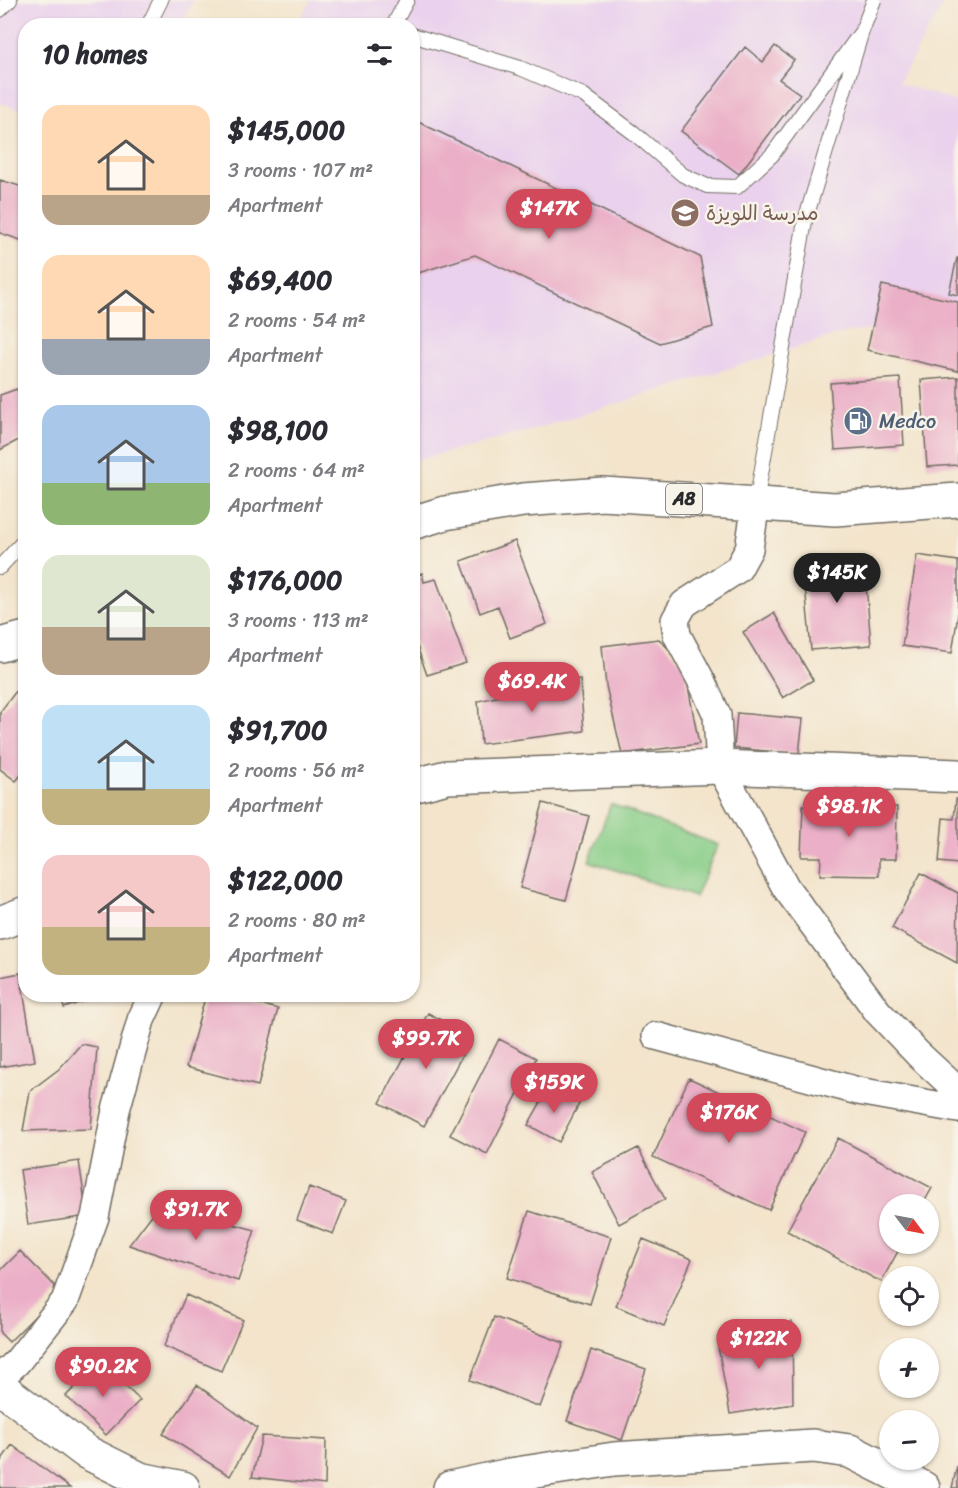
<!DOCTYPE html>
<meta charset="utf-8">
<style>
:root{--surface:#fff;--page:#f7f7f7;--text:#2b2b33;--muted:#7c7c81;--accent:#d1495b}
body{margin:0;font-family:Sriracha,"Playpen Sans Arabic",sans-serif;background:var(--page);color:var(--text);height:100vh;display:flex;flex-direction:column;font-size:22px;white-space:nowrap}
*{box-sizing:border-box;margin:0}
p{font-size:20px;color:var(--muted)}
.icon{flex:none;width:33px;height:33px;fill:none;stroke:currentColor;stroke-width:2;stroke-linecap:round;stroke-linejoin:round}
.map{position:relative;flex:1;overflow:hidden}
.details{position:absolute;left:18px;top:18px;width:402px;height:984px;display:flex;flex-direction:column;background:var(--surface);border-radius:24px;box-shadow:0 2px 4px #0004}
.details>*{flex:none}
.needle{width:39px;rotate:122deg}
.fabs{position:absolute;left:879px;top:1194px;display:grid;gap:12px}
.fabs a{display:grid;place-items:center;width:60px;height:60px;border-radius:50%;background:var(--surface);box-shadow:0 2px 4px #0004;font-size:30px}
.price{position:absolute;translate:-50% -51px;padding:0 14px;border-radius:21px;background:var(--accent);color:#fff;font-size:20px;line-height:39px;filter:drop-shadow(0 2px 3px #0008)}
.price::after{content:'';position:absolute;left:50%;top:36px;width:18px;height:14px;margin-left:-9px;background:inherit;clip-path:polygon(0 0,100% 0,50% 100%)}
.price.selected{background:#222;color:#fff}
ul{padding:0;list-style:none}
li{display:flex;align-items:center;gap:18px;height:150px;padding:0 24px}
li span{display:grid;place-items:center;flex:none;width:168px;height:120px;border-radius:18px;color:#555}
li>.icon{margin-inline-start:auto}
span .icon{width:72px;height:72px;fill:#fffc;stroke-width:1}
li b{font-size:26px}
h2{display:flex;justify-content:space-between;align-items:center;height:72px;padding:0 24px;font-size:26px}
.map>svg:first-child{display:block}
.built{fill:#ead1ed}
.park{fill:#88cd87;stroke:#5a7c59;stroke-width:1.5}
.building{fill:#ebb0c7}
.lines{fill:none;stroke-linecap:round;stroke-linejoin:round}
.service-casing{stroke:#716c63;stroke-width:16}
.minor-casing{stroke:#716c63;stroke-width:30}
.tertiary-casing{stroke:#716c63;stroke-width:36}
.trunk-casing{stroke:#716c63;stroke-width:36}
.service{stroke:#fff;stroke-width:14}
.minor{stroke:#fff;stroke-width:27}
.tertiary{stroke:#fff;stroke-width:33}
.trunk{stroke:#fff;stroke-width:33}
.labels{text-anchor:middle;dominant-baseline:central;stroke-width:5;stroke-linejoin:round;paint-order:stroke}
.shield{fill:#f7f3e8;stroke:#686764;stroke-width:1.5}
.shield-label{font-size:18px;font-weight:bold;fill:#2b2b2b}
.education-label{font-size:20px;fill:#785e54;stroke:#f7f3e8;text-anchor:start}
.service-label{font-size:20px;fill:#4e5e75;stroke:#f7f3e8;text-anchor:start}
</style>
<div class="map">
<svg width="958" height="1488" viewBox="0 0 958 1488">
<rect width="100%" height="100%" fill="#f7f3e8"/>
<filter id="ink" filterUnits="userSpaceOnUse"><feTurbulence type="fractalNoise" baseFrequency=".0167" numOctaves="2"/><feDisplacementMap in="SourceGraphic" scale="12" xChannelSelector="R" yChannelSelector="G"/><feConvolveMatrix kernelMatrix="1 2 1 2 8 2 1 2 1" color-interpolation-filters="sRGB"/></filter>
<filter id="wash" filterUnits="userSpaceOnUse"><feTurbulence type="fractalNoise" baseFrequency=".008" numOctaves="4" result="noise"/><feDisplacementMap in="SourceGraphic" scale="24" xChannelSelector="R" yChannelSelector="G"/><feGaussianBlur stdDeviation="1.35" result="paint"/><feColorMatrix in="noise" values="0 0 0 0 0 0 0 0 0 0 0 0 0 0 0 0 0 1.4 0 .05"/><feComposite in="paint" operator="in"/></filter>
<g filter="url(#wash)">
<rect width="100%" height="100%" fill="#f3e4cb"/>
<path class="built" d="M 0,0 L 193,0 L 181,25 L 26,26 L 25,111 L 0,103 Z
M 311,0 L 946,0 L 898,83 L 958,102 L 958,323 L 847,332 L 529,431 L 413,461 L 412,26 L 296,26 Z"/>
<path class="park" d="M 611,804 L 718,845 L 695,897 L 589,861 Z"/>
<g id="blocks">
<path class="building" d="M 775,46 L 794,60 L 779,79 L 800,94 L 739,174 L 681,131 L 745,47 L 763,62 Z
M 412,119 L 700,257 L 713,327 L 660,343 L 475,255 L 412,275 Z
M 0,180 L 26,188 L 26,242 L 0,233 Z
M 957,258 L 958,258 L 958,295 L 949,293 Z
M 882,285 L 958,302 L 958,371 L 867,350 Z
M 958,377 L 958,465 L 927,467 L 921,380 Z
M 900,378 L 904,445 L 835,450 L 830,383 Z
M 17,389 L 26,407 L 26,436 L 0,450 L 0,395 Z
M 515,541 L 547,624 L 510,638 L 498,606 L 480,613 L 461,561 Z
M 917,555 L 958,561 L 958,614 L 952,653 L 902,646 Z
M 864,558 L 871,645 L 811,650 L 803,564 Z
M 422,573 L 424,582 L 436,579 L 466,663 L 427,675 L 412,632 L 412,577 Z
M 774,613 L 813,680 L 783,698 L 743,632 Z
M 659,639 L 684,665 L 699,744 L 622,754 L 606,686 L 602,646 Z
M 26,678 L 26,769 L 16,781 L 0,769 L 0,712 Z
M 580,679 L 584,731 L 481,744 L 478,701 Z
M 737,713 L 803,719 L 799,754 L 734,748 Z
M 956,799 L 958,799 L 958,864 L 939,862 L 943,818 L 954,819 Z
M 543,803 L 589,816 L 566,900 L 520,888 Z
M 803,805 L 897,807 L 896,859 L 879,859 L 879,876 L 820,875 L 821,857 L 801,857 Z
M 921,873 L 958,893 L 957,963 L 892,928 Z
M 20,973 L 35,1061 L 0,1067 L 0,977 Z
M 59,994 L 102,994 L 102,995 L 64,1008 Z
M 206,994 L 222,994 L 278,1009 L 258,1086 L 186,1067 Z
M 428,1013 L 472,1037 L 424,1126 L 380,1103 Z
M 499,1039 L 536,1058 L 487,1154 L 450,1135 Z
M 81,1044 L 97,1047 L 91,1129 L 23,1131 L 30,1091 L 59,1069 Z
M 689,1078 L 805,1132 L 769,1210 L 653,1157 Z
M 550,1086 L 580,1102 L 559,1142 L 528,1125 Z
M 838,1138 L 932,1188 L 923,1204 L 890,1204 L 890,1244 L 902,1244 L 881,1282 L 787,1231 Z
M 638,1148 L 665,1199 L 619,1224 L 592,1172 Z
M 79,1161 L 87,1216 L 28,1225 L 20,1170 Z
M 309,1187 L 346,1201 L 333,1234 L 297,1220 Z
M 160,1204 L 255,1230 L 238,1281 L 129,1245 Z
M 529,1211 L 611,1237 L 590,1304 L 507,1278 Z
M 643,1239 L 692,1259 L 664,1326 L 616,1306 Z
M 20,1251 L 60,1291 L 9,1342 L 0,1333 L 0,1271 Z
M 186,1295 L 243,1320 L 221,1371 L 164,1346 Z
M 494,1317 L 564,1343 L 540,1407 L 470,1380 Z
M 792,1322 L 793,1404 L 730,1414 L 718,1346 Z
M 591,1350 L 646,1369 L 622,1440 L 567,1421 Z
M 99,1362 L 140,1400 L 106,1435 L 66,1396 Z
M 197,1385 L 257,1428 L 230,1476 L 163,1434 Z
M 262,1436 L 326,1440 L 325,1485 L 252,1477 Z
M 12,1445 L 70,1488 L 0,1488 L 0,1462 Z
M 957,1466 L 958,1488 L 952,1488 Z"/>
</g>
</g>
<g filter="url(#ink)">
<use href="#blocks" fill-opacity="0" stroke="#716c63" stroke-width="1.5"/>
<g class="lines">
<g class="service-casing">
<path id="service" d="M 0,10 L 10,0
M 148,26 L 161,0
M 393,26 L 407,0
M 412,35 L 520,68 L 583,95 L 634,133 L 683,175 L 707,186 L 737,187 L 772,155 L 862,31
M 756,503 L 805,221 L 862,31 L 874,0
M 0,567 L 23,542 L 26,534"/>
</g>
<g class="minor-casing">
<path id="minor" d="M 756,503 L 749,549 L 738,569 L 684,604 L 675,620 L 677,635 L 702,682 L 717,715 L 720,767 L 786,888 L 878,1012 L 918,1054 L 958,1091
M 656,1036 L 858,1091 L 958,1109
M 0,1378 L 17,1362 L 65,1301 L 95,1217 L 116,1110 L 141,1020 L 153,994"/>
</g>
<g class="tertiary-casing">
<path id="tertiary" d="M 412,786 L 447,777 L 720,767 L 958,776
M 0,923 L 26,913
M 0,1387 L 86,1452 L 140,1479 L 183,1488
M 450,1488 L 510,1475 L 614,1459 L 813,1446 L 850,1451 L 923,1488"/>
</g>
<g class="trunk-casing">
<path id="trunk" d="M 412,523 L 445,513 L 523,500 L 603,494 L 835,509 L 958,500
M 0,645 L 26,638"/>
</g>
<use href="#service" class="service"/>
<use href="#minor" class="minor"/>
<use href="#tertiary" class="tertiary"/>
<use href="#trunk" class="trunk"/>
</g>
</g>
<defs>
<g id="university-disc" transform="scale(1.5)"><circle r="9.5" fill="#8d6e63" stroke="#f7f3e8"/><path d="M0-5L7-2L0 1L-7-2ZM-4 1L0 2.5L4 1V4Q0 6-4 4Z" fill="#fff"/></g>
<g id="fuel-disc" transform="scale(1.5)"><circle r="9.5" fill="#5c6f8a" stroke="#f7f3e8"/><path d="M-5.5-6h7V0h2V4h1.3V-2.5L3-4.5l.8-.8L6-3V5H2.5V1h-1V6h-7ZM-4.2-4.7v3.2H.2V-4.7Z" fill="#fff"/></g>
</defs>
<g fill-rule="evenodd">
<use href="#university-disc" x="685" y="213"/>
<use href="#fuel-disc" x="858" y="421"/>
</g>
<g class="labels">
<rect class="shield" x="666" y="484" width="36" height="30" rx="4.5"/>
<g class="shield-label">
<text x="684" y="499">A8</text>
</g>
<g class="education-label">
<text x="706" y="213">مدرسة اللويزة</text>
</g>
<g class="service-label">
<text x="879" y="421">Medco</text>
</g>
</g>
</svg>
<div class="fabs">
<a><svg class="needle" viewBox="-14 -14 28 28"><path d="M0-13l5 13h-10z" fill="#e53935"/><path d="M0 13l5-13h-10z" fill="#7c7c81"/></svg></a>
<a><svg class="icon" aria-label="locate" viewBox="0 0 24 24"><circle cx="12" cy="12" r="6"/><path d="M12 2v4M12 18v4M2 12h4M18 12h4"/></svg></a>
<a>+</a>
<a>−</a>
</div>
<b class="price" style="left:549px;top:240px">$147K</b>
<b class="price selected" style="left:837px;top:604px">$145K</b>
<b class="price" style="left:532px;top:713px">$69.4K</b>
<b class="price" style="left:849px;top:838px">$98.1K</b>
<b class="price" style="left:426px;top:1070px">$99.7K</b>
<b class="price" style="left:554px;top:1114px">$159K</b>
<b class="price" style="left:729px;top:1144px">$176K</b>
<b class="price" style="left:196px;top:1241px">$91.7K</b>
<b class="price" style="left:759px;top:1370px">$122K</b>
<b class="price" style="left:103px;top:1398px">$90.2K</b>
<section class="details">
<h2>10 homes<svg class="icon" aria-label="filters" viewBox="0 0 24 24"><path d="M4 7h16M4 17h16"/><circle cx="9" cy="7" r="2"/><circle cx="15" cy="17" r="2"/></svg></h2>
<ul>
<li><span style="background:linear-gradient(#ffd9b3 75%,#b9a48a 0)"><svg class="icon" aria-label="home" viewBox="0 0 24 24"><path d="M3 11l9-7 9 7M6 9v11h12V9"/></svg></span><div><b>$145,000</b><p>3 rooms · 107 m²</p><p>Apartment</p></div></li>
<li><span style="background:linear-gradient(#ffd9b3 70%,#9aa5b1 0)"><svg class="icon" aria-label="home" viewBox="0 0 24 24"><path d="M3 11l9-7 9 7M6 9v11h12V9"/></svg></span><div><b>$69,400</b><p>2 rooms · 54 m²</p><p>Apartment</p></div></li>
<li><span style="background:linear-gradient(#a9c7e8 65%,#8fb573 0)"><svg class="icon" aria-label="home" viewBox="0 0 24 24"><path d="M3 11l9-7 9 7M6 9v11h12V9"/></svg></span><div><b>$98,100</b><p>2 rooms · 64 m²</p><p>Apartment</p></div></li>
<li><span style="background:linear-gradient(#dfe7d0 60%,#b9a48a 0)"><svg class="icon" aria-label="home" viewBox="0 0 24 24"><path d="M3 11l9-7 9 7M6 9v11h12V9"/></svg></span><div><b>$176,000</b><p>3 rooms · 113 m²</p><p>Apartment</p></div></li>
<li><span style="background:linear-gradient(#bfe0f5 70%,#c2b280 0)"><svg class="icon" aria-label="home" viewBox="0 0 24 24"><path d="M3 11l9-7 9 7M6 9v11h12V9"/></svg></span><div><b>$91,700</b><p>2 rooms · 56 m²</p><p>Apartment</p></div></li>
<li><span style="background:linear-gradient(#f6c9c9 60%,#c2b280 0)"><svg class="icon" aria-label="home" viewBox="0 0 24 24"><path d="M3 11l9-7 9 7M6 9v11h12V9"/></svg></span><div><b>$122,000</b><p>2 rooms · 80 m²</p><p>Apartment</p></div></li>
</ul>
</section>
</div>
